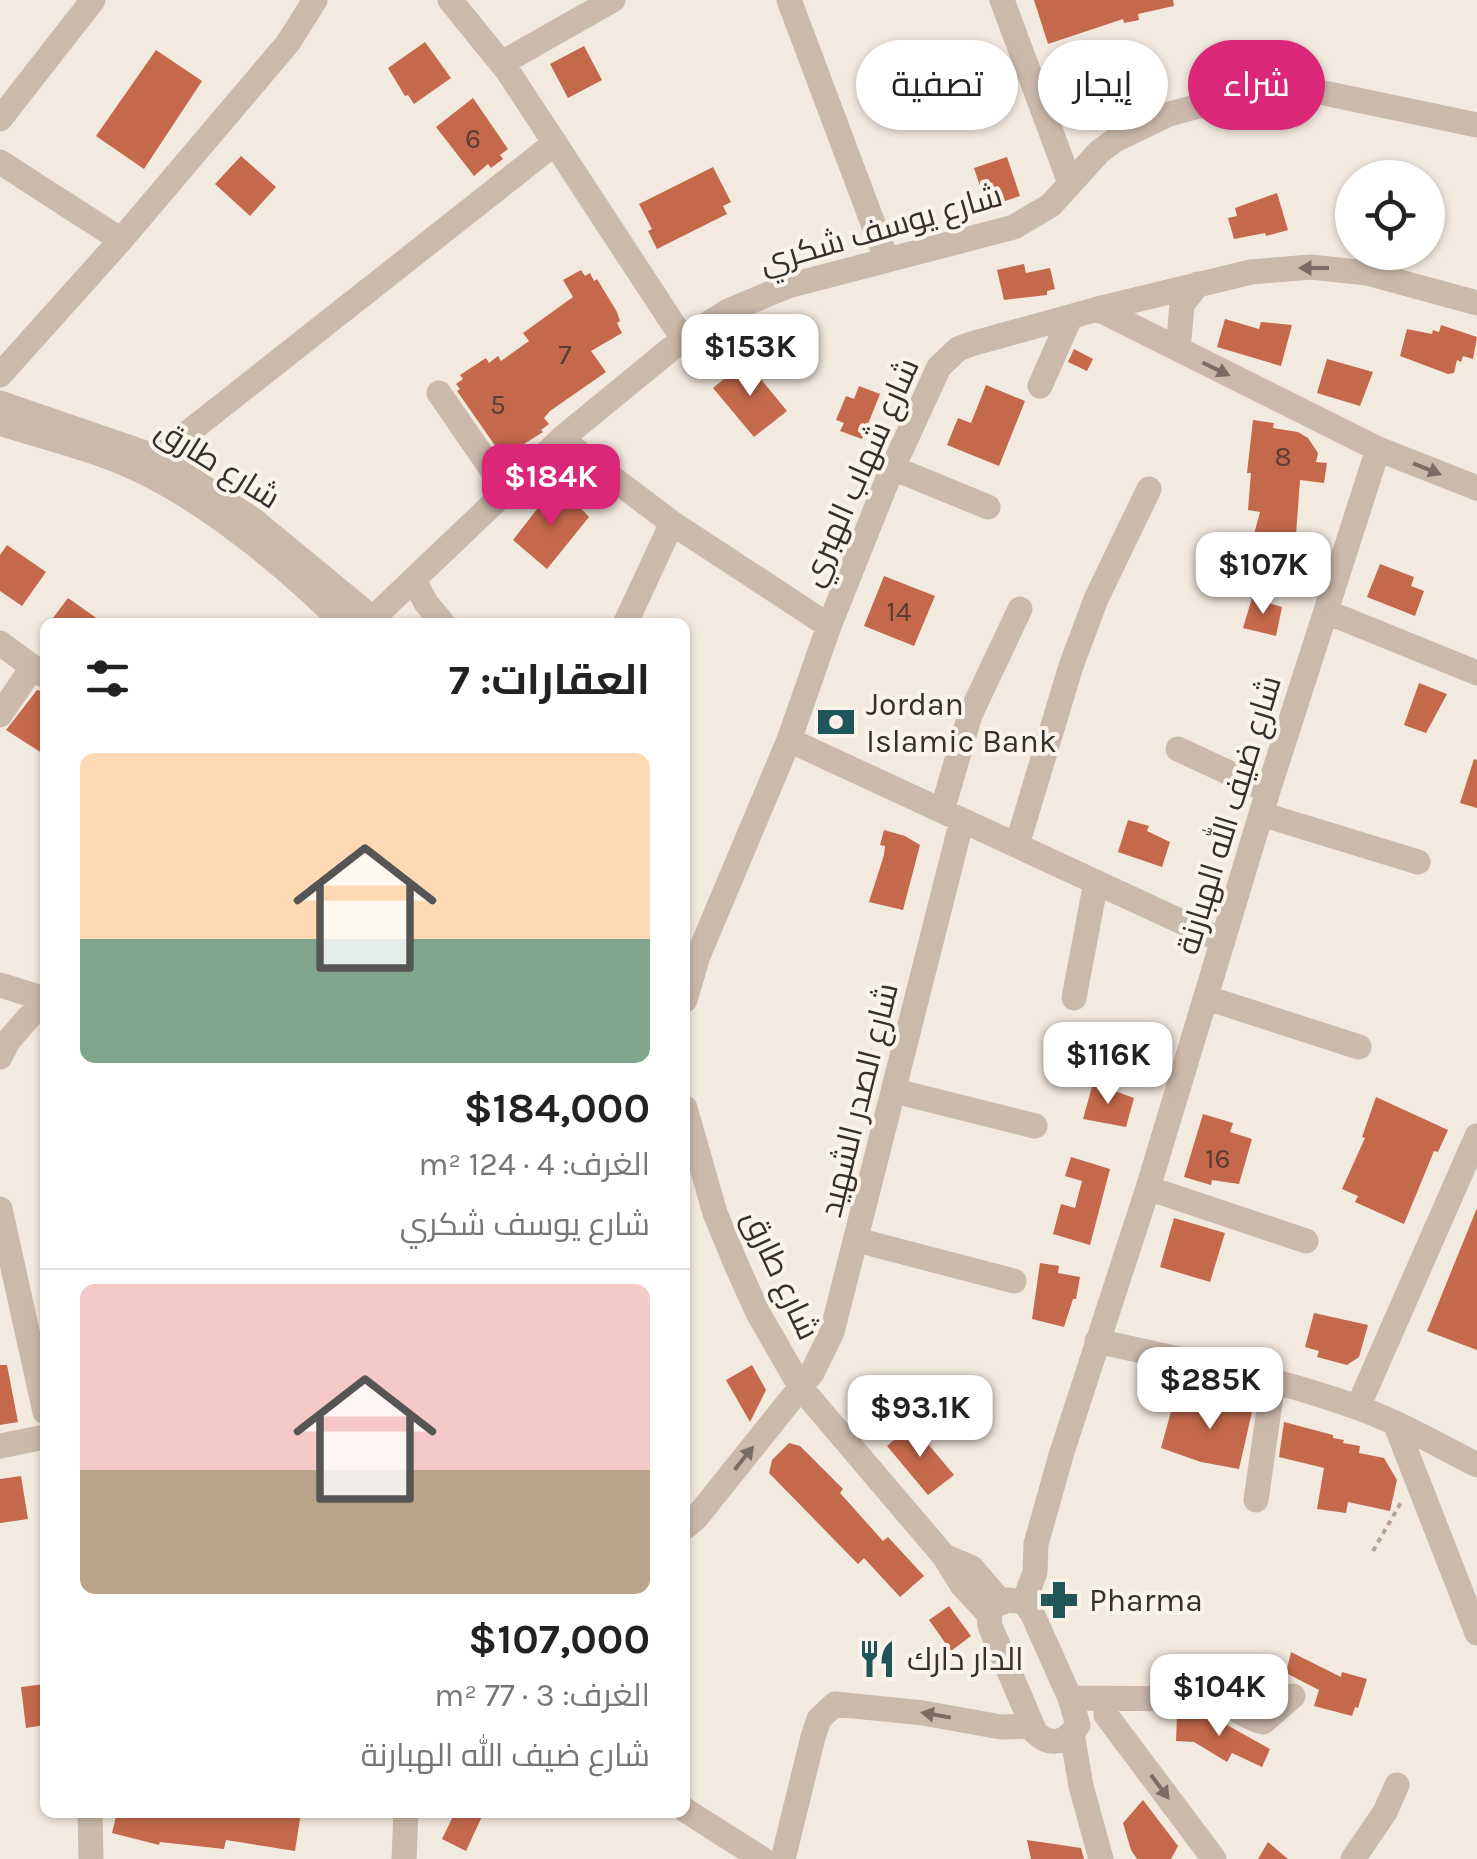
<!DOCTYPE html>
<html lang="ar">
<meta charset="utf-8">
<style>
:root{--surface:#fff;--page:#f2f2f2;--text:#222;--muted:#767676;--line:#e0e0e0;--accent:#db2777}
body{margin:0;font-family:Karla,Cairo,sans-serif;background:var(--page);color:var(--text);direction:rtl;height:100vh;display:flex;flex-direction:column;font-size:38px;white-space:nowrap}
*{box-sizing:border-box;margin:0}
p{font-size:32px;color:var(--muted)}
.icon{flex:none;width:55px;height:55px;fill:none;stroke:currentColor;stroke-width:2;stroke-linecap:round;stroke-linejoin:round}
.map{position:relative;flex:1;overflow:hidden;direction:ltr}
.side{position:absolute;left:40px;top:618px;width:650px;height:1200px;display:flex;flex-direction:column;background:var(--surface);border-radius:15px;box-shadow:0 2px 8px #0004;direction:rtl}
.side>*{flex:none}
.hud{position:absolute;left:720px;top:40px;width:605px;height:90px;direction:rtl;display:flex;gap:20px}
.buttons{position:absolute;left:1335px;top:160px;display:grid;gap:20px}
.buttons a{display:grid;place-items:center;width:110px;height:110px;border-radius:50%;background:var(--surface);box-shadow:0 2px 8px #0004;font-size:50px}
.price{position:absolute;translate:-50% -85px;padding:0 22px;border-radius:20px;background:#fff;color:#222;font-size:32px;line-height:65px;filter:drop-shadow(0 2px 5px #0008)}
.price::after{content:'';position:absolute;left:50%;top:60px;width:30px;height:22px;margin-left:-15px;background:inherit;clip-path:polygon(0 0,100% 0,50% 100%)}
.price.on{background:var(--accent);color:#fff}
ul{padding:0;list-style:none}
li{display:grid;align-content:center;gap:20px;height:530px;padding:0 40px}
li+li{border-top:2px solid var(--line)}
li span{display:grid;place-items:center;height:310px;border-radius:15px;color:#555}
li>.icon{margin-inline-start:auto}
span .icon{width:180px;height:180px;fill:#fffc;stroke-width:1}
li b{font-size:42px}
h2{display:flex;justify-content:space-between;align-items:center;height:120px;padding:0 40px;font-size:42px}
.chip{padding:0 35px;border-radius:45px;background:var(--surface);box-shadow:0 2px 8px #0004;font-size:35px;line-height:90px}
.chip.on{background:var(--accent);color:#fff}
.map>svg:first-child{display:block}
.building{fill:#c4694b}
.lines{fill:none;stroke-linecap:round;stroke-linejoin:round}
.path{stroke:#b7a395;stroke-width:4;stroke-dasharray:5 5;stroke-linecap:butt}
.minor{stroke:#cbb9aa;stroke-width:25}
.oneway{fill:#7a6d64}
.labels{text-anchor:middle;dominant-baseline:central;stroke-width:8;stroke-linejoin:round;paint-order:stroke}
.number-label{font-size:28px;fill:#5b3d32}
.street-label{font-size:32px;fill:#382e2a;stroke:#faf3eb}
.poi-label{font-size:32px;fill:#382e2a;stroke:#faf3eb;text-anchor:start}
</style>
<div class="map">
<svg width="1477" height="1859" viewBox="0 0 1477 1859">
<rect width="100%" height="100%" fill="#f2e9df"/>
<path class="building" d="M 1034,0 L 1173,0 L 1174,6 L 1138,14 L 1139,20 L 1124,23 L 1123,19 L 1048,44 Z
M 425,42 L 451,78 L 414,104 L 408,95 L 405,96 L 388,68 Z
M 584,46 L 602,80 L 568,98 L 550,64 Z
M 156,50 L 202,81 L 144,169 L 96,136 Z
M 473,98 L 508,149 L 500,155 L 503,159 L 491,168 L 488,164 L 474,176 L 436,127 Z
M 241,156 L 276,187 L 250,216 L 215,184 Z
M 1007,157 L 1020,196 L 987,207 L 974,168 Z
M 713,167 L 731,202 L 723,206 L 727,214 L 657,249 L 648,231 L 652,229 L 639,204 Z
M 1277,193 L 1288,230 L 1266,236 L 1265,233 L 1234,239 L 1228,218 L 1237,216 L 1235,208 Z
M 1024,264 L 1026,273 L 1050,268 L 1055,289 L 1047,291 L 1047,295 L 1004,300 L 997,270 Z
M 581,270 L 585,276 L 590,273 L 594,281 L 597,279 L 617,312 L 620,321 L 617,323 L 622,333 L 591,351 L 606,372 L 550,411 L 544,418 L 549,424 L 541,430 L 543,432 L 503,457 L 457,391 L 460,389 L 456,384 L 463,379 L 460,375 L 486,358 L 489,363 L 498,356 L 501,361 L 529,341 L 523,333 L 573,297 L 563,280 Z
M 1225,319 L 1259,329 L 1261,322 L 1292,325 L 1281,366 L 1217,347 Z
M 1441,325 L 1477,337 L 1473,359 L 1463,356 L 1461,362 L 1457,360 L 1454,373 L 1448,374 L 1400,356 L 1407,329 L 1432,334 L 1433,330 L 1439,332 Z
M 1074,349 L 1093,359 L 1087,371 L 1068,362 Z
M 1327,359 L 1373,372 L 1360,406 L 1317,393 Z
M 746,361 L 787,411 L 754,437 L 713,388 Z
M 986,385 L 1025,401 L 999,466 L 947,445 L 958,418 L 971,423 Z
M 859,386 L 880,394 L 862,439 L 840,431 L 844,423 L 836,420 L 846,396 L 854,399 Z
M 1253,420 L 1274,423 L 1273,428 L 1298,432 L 1308,438 L 1318,453 L 1316,462 L 1327,463 L 1324,483 L 1300,480 L 1296,535 L 1312,540 L 1306,564 L 1250,549 L 1260,512 L 1248,510 L 1251,473 L 1247,473 Z
M 558,494 L 575,502 L 589,517 L 547,569 L 513,540 L 541,504 L 544,506 Z
M 7,545 L 46,572 L 22,606 L 0,591 L 0,555 Z
M 1380,564 L 1414,577 L 1411,586 L 1424,591 L 1415,616 L 1367,597 Z
M 884,576 L 935,596 L 914,646 L 864,626 Z
M 68,598 L 102,622 L 50,622 Z
M 1252,598 L 1282,607 L 1276,636 L 1243,628 Z
M 1419,683 L 1447,694 L 1426,733 L 1404,725 Z
M 37,690 L 45,692 L 45,755 L 6,730 Z
M 1474,759 L 1477,760 L 1477,808 L 1460,803 Z
M 1128,820 L 1149,826 L 1147,831 L 1170,842 L 1162,867 L 1118,852 Z
M 884,830 L 905,836 L 920,845 L 903,910 L 869,902 L 884,855 L 885,846 L 880,845 Z
M 1093,1083 L 1134,1098 L 1126,1127 L 1083,1119 Z
M 1376,1097 L 1448,1130 L 1438,1152 L 1434,1151 L 1404,1224 L 1355,1202 L 1358,1196 L 1342,1189 L 1365,1138 L 1362,1137 Z
M 1203,1114 L 1233,1123 L 1230,1132 L 1252,1139 L 1239,1184 L 1212,1180 L 1211,1185 L 1184,1177 Z
M 1071,1157 L 1110,1169 L 1090,1245 L 1053,1234 L 1061,1204 L 1075,1208 L 1082,1181 L 1065,1176 Z
M 1477,1208 L 1477,1350 L 1427,1331 Z
M 1174,1218 L 1225,1233 L 1210,1282 L 1160,1267 Z
M 1040,1263 L 1059,1266 L 1058,1273 L 1080,1277 L 1076,1299 L 1073,1299 L 1064,1327 L 1032,1319 Z
M 1314,1313 L 1368,1325 L 1359,1357 L 1347,1365 L 1317,1357 L 1319,1351 L 1305,1347 Z
M 0,1365 L 7,1365 L 18,1422 L 0,1425 Z
M 752,1365 L 766,1390 L 750,1422 L 726,1380 Z
M 1217,1394 L 1254,1403 L 1239,1469 L 1201,1462 L 1161,1448 L 1173,1404 L 1184,1407 L 1190,1399 L 1210,1422 Z
M 1284,1422 L 1333,1435 L 1333,1438 L 1344,1440 L 1343,1443 L 1360,1446 L 1359,1453 L 1384,1458 L 1397,1480 L 1390,1511 L 1348,1502 L 1346,1513 L 1317,1509 L 1324,1468 L 1279,1457 Z
M 912,1425 L 954,1475 L 928,1495 L 887,1446 Z
M 789,1443 L 800,1446 L 843,1489 L 840,1493 L 883,1541 L 888,1537 L 924,1576 L 900,1597 L 864,1558 L 858,1564 L 769,1473 L 772,1460 Z
M 21,1476 L 28,1519 L 0,1523 L 0,1479 Z
M 949,1606 L 971,1636 L 951,1651 L 929,1620 Z
M 1291,1652 L 1341,1677 L 1342,1672 L 1367,1679 L 1358,1708 L 1355,1707 L 1352,1716 L 1314,1706 L 1319,1690 L 1286,1673 Z
M 45,1684 L 45,1725 L 26,1728 L 21,1687 Z
M 1177,1715 L 1209,1715 L 1270,1749 L 1262,1767 L 1232,1753 L 1227,1762 L 1194,1742 L 1176,1741 Z
M 1143,1800 L 1178,1846 L 1171,1859 L 1137,1859 L 1131,1850 L 1123,1823 Z
M 117,1812 L 301,1812 L 295,1851 L 226,1840 L 224,1849 L 160,1842 L 159,1845 L 112,1833 Z
M 455,1812 L 484,1812 L 466,1851 L 442,1839 Z
M 1027,1840 L 1081,1848 L 1084,1859 L 1031,1859 Z
M 1268,1842 L 1288,1859 L 1258,1859 Z"/>
<g class="lines">
<path class="path" d="M 1373,1551 L 1403,1499"/>
<path class="minor" d="M 450,0 L 507,70 L 683,339
M 789,0 L 886,258
M 1002,0 L 1070,183
M 502,63 L 613,0
M 0,119 L 93,0
M 0,162 L 121,240
M 1098,309 L 1378,449 L 1477,488
M 1178,349 L 1182,305 L 1198,284
M 0,375 L 121,240 L 288,43 L 315,0
M 1040,386 L 1070,318
M 439,393 L 506,490
M 0,403 L 157,457 L 252,519 L 377,622
M 0,423 C 46,438 95,449 139,470 C 209,503 288,568 342,622
M 561,439 L 672,523 L 829,626
M 157,457 L 555,143
M 893,468 L 988,507
M 414,580 L 426,603 L 442,622
M 1327,612 L 1477,673
M 369,622 L 561,439 L 683,339 L 728,311 L 788,286 L 1014,227 L 1051,205 L 1099,152 L 1115,140 L 1169,114 L 1263,89 L 1305,89 L 1477,125
M 626,622 L 672,523
M 0,643 L 45,676
M 0,715 L 32,668
M 789,740 L 1223,941
M 1178,749 L 1268,791
M 942,811 L 970,715 L 1020,609
M 1261,814 L 1418,862
M 1017,845 L 1071,666 L 1096,599 L 1149,489
M 0,985 L 45,999
M 1074,998 L 1096,882
M 1207,998 L 1359,1047
M 685,1000 L 698,956 L 789,740 L 829,626 L 889,476 L 939,367 L 958,349 L 971,344 L 1098,309 L 1251,272 L 1311,267 L 1367,273 L 1477,303
M 0,1057 L 9,1040 L 45,999
M 895,1091 L 1035,1126
M 685,1108 L 715,1213 L 736,1264 L 758,1313 L 801,1388 L 944,1556 L 962,1585 L 989,1614
M 1148,1188 L 1306,1241
M 0,1209 L 45,1412
M 857,1240 L 1014,1281
M 1097,1341 C 1184,1361 1275,1377 1359,1408 C 1400,1423 1438,1445 1477,1465
M 1358,1407 L 1477,1136
M 1395,1423 L 1477,1633
M 0,1446 L 45,1437
M 1256,1500 L 1273,1382
M 685,1527 L 696,1518 L 812,1373 L 832,1332 L 962,820
M 944,1556 L 972,1568 L 1001,1602
M 1008,1600 L 1024,1602 L 1032,1613 L 1070,1698 L 1078,1725 C 1067,1742 1051,1748 1035,1732 L 990,1626 L 989,1614 L 995,1605 Z
M 1024,1602 L 1035,1572 L 1036,1544 L 1062,1452 L 1148,1188 L 1268,791 L 1378,449
M 1070,1698 L 1210,1699 C 1231,1702 1243,1718 1263,1722 L 1293,1696
M 1106,1715 L 1214,1859
M 1072,1734 L 1081,1786 L 1101,1859
M 685,1810 L 762,1859
M 90,1812 L 91,1859
M 404,1859 L 406,1812
M 783,1859 L 813,1737 L 819,1719 L 835,1704 L 923,1713 L 1001,1727 L 1032,1726
M 1353,1859 L 1385,1812 L 1397,1785"/>
</g>
<defs><path id="oneway-solid" d="M-6-.8H1V-3.2L6.5 0L1 3.2V.8H-6Z" transform="scale(2.5)"/></defs>
<g class="oneway">
<use href="#oneway-solid" transform="translate(1314 268) rotate(-180)"/>
<use href="#oneway-solid" transform="translate(1216 369) rotate(26)"/>
<use href="#oneway-solid" transform="translate(1427 469) rotate(22)"/>
<use href="#oneway-solid" transform="translate(744 1458) rotate(-51)"/>
<use href="#oneway-solid" transform="translate(936 1715) rotate(-170)"/>
<use href="#oneway-solid" transform="translate(1160 1787) rotate(53)"/>
</g>
<defs>
<g id="bank-bare" transform="scale(3)"><path d="M-6-4H6V4H-6ZM0-2.3a2.3 2.3 0 1 0 0 4.6a2.3 2.3 0 1 0 0-4.6Z" fill="#205559" stroke="#faf3eb" stroke-width="2.5" paint-order="stroke"/></g>
<g id="pharmacy-bare" transform="scale(3)"><path d="M-2-6h4v4h4v4h-4v4h-4v-4h-4v-4h4Z" fill="#205559" stroke="#faf3eb" stroke-width="2.5" paint-order="stroke"/></g>
<g id="restaurant-bare" transform="scale(3)"><path d="M-5-6h1v4h1v-4h1v4h1v-4h1v5L-1.5 .5V6h-2V.5L-5-1ZM5-6V6H3V1.5H1.5Q1.5-4 5-6Z" fill="#205559" stroke="#faf3eb" stroke-width="2.5" paint-order="stroke"/></g>
</defs>
<g fill-rule="evenodd">
<use href="#bank-bare" x="836" y="722"/>
<use href="#pharmacy-bare" x="1059" y="1600"/>
<use href="#restaurant-bare" x="877" y="1659"/>
</g>
<g class="labels">
<g class="number-label">
<text x="473" y="138">6</text>
<text x="565" y="354">7</text>
<text x="498" y="404">5</text>
<text x="1283" y="456">8</text>
<text x="899" y="611">14</text>
<text x="1218" y="1158">16</text>
</g>
<g class="street-label">
<text transform="translate(881 229) rotate(-16)">شارع يوسف شكري</text>
<text transform="translate(218 464) rotate(32)">شارع طارق</text>
<text transform="translate(860 472) rotate(-66)">شارع شهاب الهبري</text>
<text transform="translate(1229 815) rotate(-73)">شارع ضيف الله الهبارنة</text>
<text transform="translate(859 1100) rotate(-76)">شارع الصدر الشهيد</text>
<text transform="translate(781 1275) rotate(65)">شارع طارق</text>
</g>
<g class="poi-label">
<text x="866" y="704">Jordan<tspan x="866" dy="37">Islamic Bank</tspan></text>
<text x="1089" y="1600">Pharma</text>
<text x="907" y="1659">الدار دارك</text>
</g>
</g>
</svg>
<div class="buttons">
<a><svg class="icon" aria-label="locate" viewBox="0 0 24 24"><circle cx="12" cy="12" r="6"/><path d="M12 2v4M12 18v4M2 12h4M18 12h4"/></svg></a>
</div>
<b class="price" style="left:750px;top:399px">$153K</b>
<b class="price on" style="left:551px;top:529px">$184K</b>
<b class="price" style="left:1263px;top:617px">$107K</b>
<b class="price" style="left:1108px;top:1107px">$116K</b>
<b class="price" style="left:1210px;top:1432px">$285K</b>
<b class="price" style="left:920px;top:1460px">$93.1K</b>
<b class="price" style="left:1219px;top:1739px">$104K</b>
<div class="hud">
<a class="chip on">شراء</a>
<a class="chip">إيجار</a>
<a class="chip">تصفية</a>
</div>
<section class="side">
<h2>العقارات: 7<svg class="icon" aria-label="filters" viewBox="0 0 24 24"><path d="M4 7h16M4 17h16"/><circle cx="9" cy="7" r="2"/><circle cx="15" cy="17" r="2"/></svg></h2>
<ul>
<li><span style="background:linear-gradient(#ffd9b3 60%,#7fa58c 0)"><svg class="icon" aria-label="home" viewBox="0 0 24 24"><path d="M3 11l9-7 9 7M6 9v11h12V9"/></svg></span><div><b>$184,000</b><p>الغرف: 4 · 124 m²</p><p>شارع يوسف شكري</p></div></li>
<li><span style="background:linear-gradient(#f6c9c9 60%,#b9a48a 0)"><svg class="icon" aria-label="home" viewBox="0 0 24 24"><path d="M3 11l9-7 9 7M6 9v11h12V9"/></svg></span><div><b>$107,000</b><p>الغرف: 3 · 77 m²</p><p>شارع ضيف الله الهبارنة</p></div></li>
</ul>
</section>
</div>
